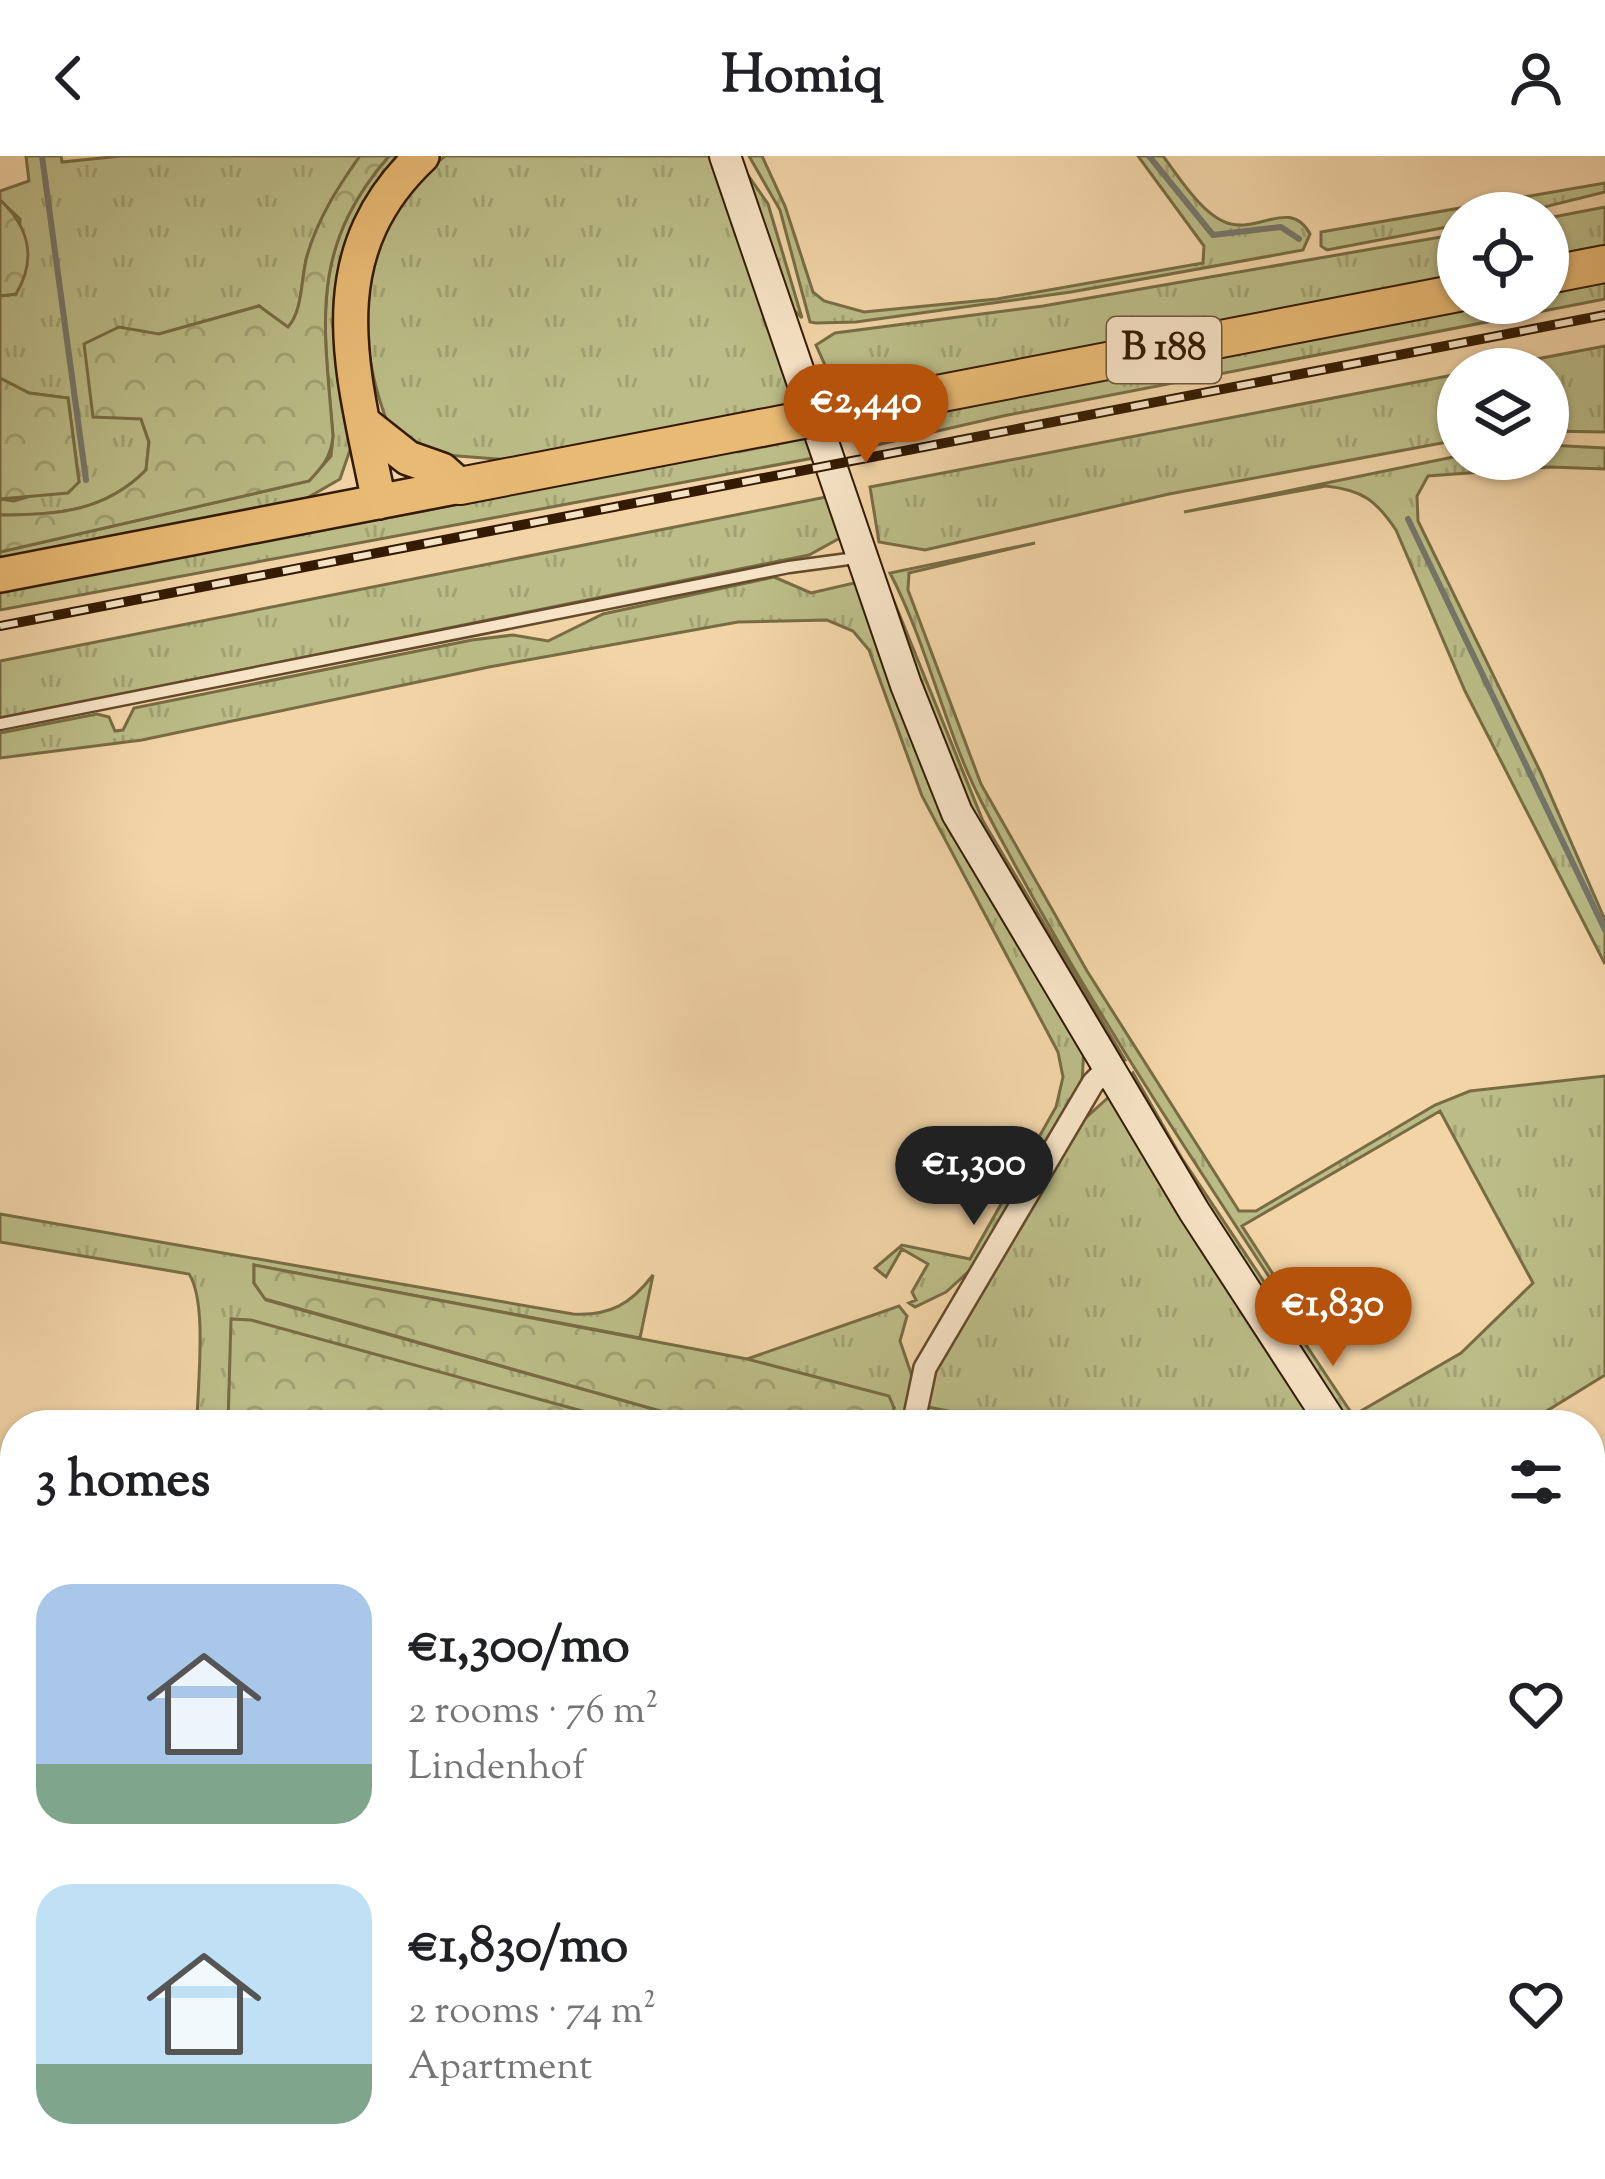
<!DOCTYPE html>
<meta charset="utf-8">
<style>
:root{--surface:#fff;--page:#f2f2f2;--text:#202124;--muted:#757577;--accent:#b45309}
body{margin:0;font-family:"Sorts Mill Goudy",serif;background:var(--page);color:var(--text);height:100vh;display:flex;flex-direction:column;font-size:45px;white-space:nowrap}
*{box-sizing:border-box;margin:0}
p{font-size:39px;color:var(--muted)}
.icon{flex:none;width:66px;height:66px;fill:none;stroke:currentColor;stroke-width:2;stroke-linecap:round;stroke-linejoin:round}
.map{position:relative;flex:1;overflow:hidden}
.sheet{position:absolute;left:0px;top:1254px;width:1605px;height:771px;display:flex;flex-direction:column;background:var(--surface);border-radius:48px 48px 0 0;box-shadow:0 3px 9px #0004}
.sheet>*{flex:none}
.fabs{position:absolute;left:1437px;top:36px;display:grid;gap:24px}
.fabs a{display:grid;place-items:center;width:132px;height:132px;border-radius:50%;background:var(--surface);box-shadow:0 3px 9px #0004;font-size:60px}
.price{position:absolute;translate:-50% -102px;padding:0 27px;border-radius:42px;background:var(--accent);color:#fff;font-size:39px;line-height:78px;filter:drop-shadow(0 3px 6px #0008)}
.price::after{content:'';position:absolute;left:50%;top:72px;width:36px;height:27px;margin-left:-18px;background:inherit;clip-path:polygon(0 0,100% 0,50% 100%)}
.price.active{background:#222;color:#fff}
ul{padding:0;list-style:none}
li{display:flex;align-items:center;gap:36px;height:300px;padding:0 36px}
li span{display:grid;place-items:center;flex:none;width:336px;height:240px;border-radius:36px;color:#555}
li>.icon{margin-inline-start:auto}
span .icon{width:144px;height:144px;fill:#fffc;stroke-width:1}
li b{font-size:51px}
h2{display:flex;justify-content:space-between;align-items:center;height:144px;padding:0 36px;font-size:51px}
header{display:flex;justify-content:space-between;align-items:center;height:156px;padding:0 36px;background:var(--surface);font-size:54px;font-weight:800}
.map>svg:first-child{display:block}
.grass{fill:url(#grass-tufts);stroke:#786c44;stroke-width:3}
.forest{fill:url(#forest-crowns);stroke:#786c44;stroke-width:3}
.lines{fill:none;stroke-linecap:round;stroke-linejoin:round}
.stream{stroke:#76776c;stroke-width:6}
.service-casing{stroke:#64492a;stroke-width:15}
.minor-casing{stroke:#64492a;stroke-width:26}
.secondary-casing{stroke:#341b00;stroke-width:34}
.primary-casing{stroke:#341b00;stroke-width:38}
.trunk-casing{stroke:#341b00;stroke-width:40}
.service{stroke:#f7e3c6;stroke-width:10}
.minor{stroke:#f7e3c6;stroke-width:21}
.secondary{stroke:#f7e3c6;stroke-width:30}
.primary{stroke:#e9ba74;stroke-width:33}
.trunk{stroke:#e9ba74;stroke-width:36}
.rail-casing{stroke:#341b00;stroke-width:10}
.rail{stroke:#f7e3c6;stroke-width:6;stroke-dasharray:18;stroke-linecap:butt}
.trunk-bridge-casing{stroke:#341b00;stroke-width:40;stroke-linecap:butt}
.trunk-bridge{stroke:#e9ba74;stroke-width:36}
.labels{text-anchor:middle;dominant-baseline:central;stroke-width:10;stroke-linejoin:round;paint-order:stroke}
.shield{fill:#f7e3c6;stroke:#6e573b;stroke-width:3}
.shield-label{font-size:39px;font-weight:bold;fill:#341b00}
</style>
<header><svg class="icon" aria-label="back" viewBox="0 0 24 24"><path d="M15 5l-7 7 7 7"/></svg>Homiq<svg class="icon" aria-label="person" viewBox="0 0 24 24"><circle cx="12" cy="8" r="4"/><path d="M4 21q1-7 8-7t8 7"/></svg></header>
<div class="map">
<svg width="1605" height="2023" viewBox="0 0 1605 2023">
<defs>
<pattern id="grass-tufts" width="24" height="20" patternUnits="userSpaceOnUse" patternTransform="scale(3)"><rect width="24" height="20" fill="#bbbc87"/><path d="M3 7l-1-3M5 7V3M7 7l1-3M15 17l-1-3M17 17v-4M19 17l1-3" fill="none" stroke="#a1a173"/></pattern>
<pattern id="forest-crowns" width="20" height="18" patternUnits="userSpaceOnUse" patternTransform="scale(3)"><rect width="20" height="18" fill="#bbbc87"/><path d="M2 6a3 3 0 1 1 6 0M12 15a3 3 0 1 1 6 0" fill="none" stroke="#a1a173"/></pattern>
</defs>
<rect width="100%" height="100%" fill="#f2d4a7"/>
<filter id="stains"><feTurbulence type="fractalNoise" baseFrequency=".00167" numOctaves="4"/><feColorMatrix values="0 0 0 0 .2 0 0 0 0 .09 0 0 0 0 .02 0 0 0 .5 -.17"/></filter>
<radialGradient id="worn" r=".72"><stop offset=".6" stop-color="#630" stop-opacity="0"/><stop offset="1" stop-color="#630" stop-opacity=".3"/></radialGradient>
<path class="grass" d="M 26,0 L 61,0 L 62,6 L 121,0 L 360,0 C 338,31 318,63 307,100 C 301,122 303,155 288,172 L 259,150 L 159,178 L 141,263 L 149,286 L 146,314 C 105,355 56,360 0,359 L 0,343 L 14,345 L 79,326 L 68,242 L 29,237 L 0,222 L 0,140 L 16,138 L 20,63 L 0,44 L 0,35 L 29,25 Z
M 389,0 L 404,0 L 356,65 L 339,114 L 333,170 L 351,291 L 340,323 L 307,342 L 0,408 L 0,396 L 309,325 L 331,300 L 333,280 C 324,167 308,93 389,0 Z
M 445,0 L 712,0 L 801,245 L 523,305 L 432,298 L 388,268 C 351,173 360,67 445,0 Z
M 749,0 L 762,0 L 785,50 L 813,136 L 824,145 L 864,156 L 997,143 L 1203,107 L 1204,90 L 1138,0 L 1163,0 C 1179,21 1204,62 1231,68 C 1261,75 1291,43 1310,78 L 1303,94 L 1071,136 L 856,166 L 816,167 L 810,166 L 780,54 Z
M 743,12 L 768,48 L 802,162 L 787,147 Z
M 1605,27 L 1605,36 L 1520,57 L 1458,57 L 1458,69 L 1327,94 L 1321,90 L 1321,76 Z
M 1605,51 L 1605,97 L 1548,108 L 1548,62 Z
M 1458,78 L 1458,125 L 891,233 L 889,228 L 838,238 L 816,189 L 835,177 L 1043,150 Z
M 1605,122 L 1605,143 L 1003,260 L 859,293 L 850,274 L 1477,147 L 1548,147 L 1548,133 Z
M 1605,190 L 1605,276 L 1548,275 L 1548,213 L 1484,213 Z
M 1458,218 L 1458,284 L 1169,338 L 925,394 L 879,386 L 870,331 Z
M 812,281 L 819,301 L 0,454 L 0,432 L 424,355 L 732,291 L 738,296 Z
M 1548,289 L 1605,292 L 1605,313 L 1550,311 L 1428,320 L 1417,340 L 1418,365 L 1540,615 L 1605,764 L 1605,808 L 1465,535 L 1396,374 C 1376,344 1362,334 1326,330 L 1184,356 L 1458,300 L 1548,303 Z
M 831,340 L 840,382 L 809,399 L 0,563 L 0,505 Z
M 1035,387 L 909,417 L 908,434 L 981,628 L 1087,815 L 1239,1055 L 1256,1055 L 1435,949 L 1470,935 L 1605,920 L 1605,1219 L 1524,1269 L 1372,1269 L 1361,1255 L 1461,1197 L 1533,1127 L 1440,955 L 1242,1070 L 1309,1174 L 1304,1174 C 1192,1003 1075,828 981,645 C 944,572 928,490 890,417 Z
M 774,421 L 811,437 L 854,427 L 861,430 L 1084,890 L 1082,927 L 977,1108 L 946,1136 L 915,1151 L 909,1147 L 916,1144 L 912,1136 L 928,1108 L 902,1093 L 886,1121 L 875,1112 L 902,1089 L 970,1103 L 1056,951 L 1063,921 L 1058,896 L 922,640 L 869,494 L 853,475 L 827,464 L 738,466 L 489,511 L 142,584 L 0,602 L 0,577 L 97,558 L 109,561 L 115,575 L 123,574 L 134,552 L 472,484 L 513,479 L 548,485 L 603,458 Z
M 885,423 L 983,665 L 1125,904 L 1114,906 L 957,634 Z
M 1133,917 L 1181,1001 L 1354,1261 L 1341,1264 L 1129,922 Z
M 1111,939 L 1322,1269 L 1019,1269 L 923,1250 L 941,1200 L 1079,968 Z
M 0,1058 L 573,1158 C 610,1160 631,1148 653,1119 L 640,1182 L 254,1109 L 254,1127 L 266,1144 L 710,1269 L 633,1269 L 232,1163 L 228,1269 L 197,1269 C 197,1232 208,1147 189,1118 L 0,1086 Z
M 899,1150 L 907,1160 L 900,1185 L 913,1223 L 904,1269 L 889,1269 L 894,1252 L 747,1203 Z
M 1590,1648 L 1605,1649 L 1605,1740 L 1590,1758 Z"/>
<path class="forest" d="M 360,0 L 389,0 C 308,93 324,167 333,280 C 331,301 323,310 309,325 L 0,396 L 0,359 C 56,359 105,356 146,314 L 149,286 L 141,263 L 93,261 L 84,188 L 119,171 L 159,178 L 259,150 L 288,171 C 303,155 301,121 307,100 C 318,62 338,31 360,0 Z
M 0,44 C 29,71 37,103 16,138 L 0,140 Z
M 0,222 L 29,237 L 68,242 L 79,326 L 68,337 L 0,343 Z
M 254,1109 L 747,1203 L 889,1240 L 894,1252 L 889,1269 L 710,1269 L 265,1143 L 254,1127 Z
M 231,1163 L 251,1164 L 633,1269 L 228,1269 Z
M 1605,1740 L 1605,2023 L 1516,2023 L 1516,2010 L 1590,2010 L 1590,1758 Z
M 232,2010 L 887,2010 L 887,2023 L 232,2023 Z
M 908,2010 L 1486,2010 L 1485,2023 L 908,2023 Z"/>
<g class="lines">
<path class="stream" d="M 42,0 L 86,324
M 1149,0 L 1213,79 L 1281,71 L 1299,83
M 1408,363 L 1605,774"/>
<g class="service-casing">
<path id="service" d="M 0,568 L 789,411 L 856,402"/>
</g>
<g class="minor-casing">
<path id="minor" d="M 913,1269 L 925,1212 L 1093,927 L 1107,913
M 899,2023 L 899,2010"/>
</g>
<g class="secondary-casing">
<path id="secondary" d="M 725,0 L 906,529 L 957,657 L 1194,1055 L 1333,1269
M 1590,1477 L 1605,1488"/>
</g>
<g class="primary-casing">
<path id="primary" d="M 365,268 L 408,302 L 442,314 L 460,330
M 379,346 C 354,219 314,102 422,0
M 0,419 L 460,330"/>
</g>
<g class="trunk-casing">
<path id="trunk" d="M 1548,119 L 1605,108
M 870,251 L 1458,137
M 460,330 L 761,272"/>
</g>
<use href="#service" class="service"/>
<use href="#minor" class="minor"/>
<use href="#secondary" class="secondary"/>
<use href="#primary" class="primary"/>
<use href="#trunk" class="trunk"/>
<g class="rail-casing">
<path id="rail" d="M 0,470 L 1605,159"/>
</g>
<use href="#rail" class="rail"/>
<g class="trunk-bridge-casing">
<path id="trunk-bridge" d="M 761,272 L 870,251"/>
</g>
<use href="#trunk-bridge" class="trunk-bridge"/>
</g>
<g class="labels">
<rect class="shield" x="1107" y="161" width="114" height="66" rx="9"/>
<g class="shield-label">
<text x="1164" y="194">B 188</text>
</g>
</g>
<rect width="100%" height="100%" filter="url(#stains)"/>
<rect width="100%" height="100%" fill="url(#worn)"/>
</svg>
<div class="fabs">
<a><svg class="icon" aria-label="locate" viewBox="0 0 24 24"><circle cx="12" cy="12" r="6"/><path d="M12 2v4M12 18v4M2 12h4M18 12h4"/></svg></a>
<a><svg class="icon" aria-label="layers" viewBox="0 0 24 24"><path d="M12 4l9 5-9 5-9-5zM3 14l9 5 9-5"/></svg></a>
</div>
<b class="price" style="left:866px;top:310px">€2,440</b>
<b class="price active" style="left:974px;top:1072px">€1,300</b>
<b class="price" style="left:1333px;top:1213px">€1,830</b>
<section class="sheet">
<h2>3 homes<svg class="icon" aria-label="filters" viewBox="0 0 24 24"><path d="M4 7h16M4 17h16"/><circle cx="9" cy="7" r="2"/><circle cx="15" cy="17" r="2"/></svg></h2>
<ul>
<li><span style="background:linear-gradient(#a9c7e8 75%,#7fa58c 0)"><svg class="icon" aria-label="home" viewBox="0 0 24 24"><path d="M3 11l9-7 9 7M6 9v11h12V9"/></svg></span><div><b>€1,300/mo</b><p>2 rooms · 76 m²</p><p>Lindenhof</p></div><svg class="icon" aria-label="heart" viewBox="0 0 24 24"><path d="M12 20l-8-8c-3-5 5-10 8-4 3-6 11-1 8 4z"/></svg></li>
<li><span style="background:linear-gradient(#bfe0f5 75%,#7fa58c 0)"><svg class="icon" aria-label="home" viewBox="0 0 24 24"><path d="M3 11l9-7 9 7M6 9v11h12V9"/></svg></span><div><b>€1,830/mo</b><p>2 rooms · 74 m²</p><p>Apartment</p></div><svg class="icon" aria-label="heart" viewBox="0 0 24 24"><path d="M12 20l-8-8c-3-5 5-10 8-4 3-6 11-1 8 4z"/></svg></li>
</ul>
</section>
</div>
